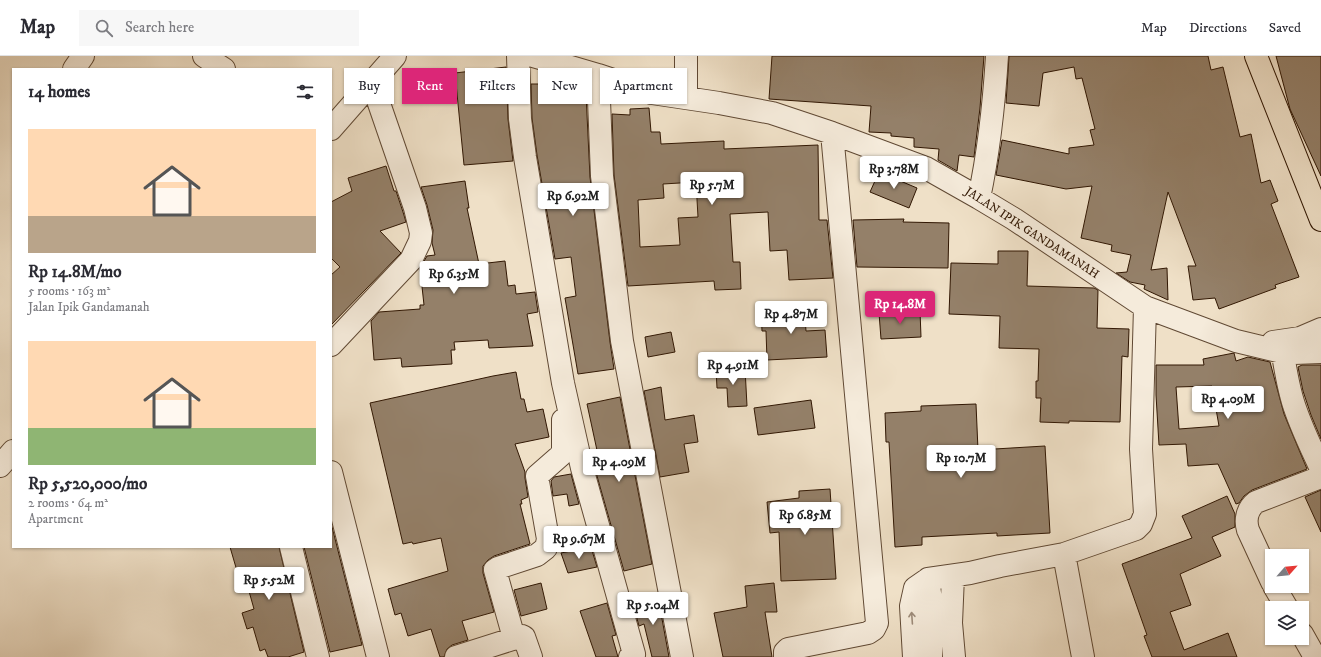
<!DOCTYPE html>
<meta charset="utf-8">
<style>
:root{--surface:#fff;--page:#f7f7f7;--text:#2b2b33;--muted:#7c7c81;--line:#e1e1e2;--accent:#db2777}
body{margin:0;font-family:"IM FELL DW Pica",serif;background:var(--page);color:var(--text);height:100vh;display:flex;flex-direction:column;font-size:15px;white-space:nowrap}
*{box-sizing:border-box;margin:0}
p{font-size:13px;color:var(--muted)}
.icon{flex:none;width:22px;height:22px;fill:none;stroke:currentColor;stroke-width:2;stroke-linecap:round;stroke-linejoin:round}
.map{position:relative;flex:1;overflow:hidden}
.side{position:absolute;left:12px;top:12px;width:320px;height:480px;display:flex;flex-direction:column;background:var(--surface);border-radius:0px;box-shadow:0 1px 3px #0004}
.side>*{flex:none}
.guide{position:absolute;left:344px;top:12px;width:380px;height:36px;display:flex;gap:8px}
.needle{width:26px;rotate:63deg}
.tools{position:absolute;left:1265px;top:493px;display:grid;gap:8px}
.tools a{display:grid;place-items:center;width:44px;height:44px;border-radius:0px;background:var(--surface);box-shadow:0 1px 3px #0004;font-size:20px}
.price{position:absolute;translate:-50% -34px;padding:0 9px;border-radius:4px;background:#fff;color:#222;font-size:13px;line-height:26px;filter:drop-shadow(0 1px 2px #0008)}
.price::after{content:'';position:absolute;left:50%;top:24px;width:12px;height:9px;margin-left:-6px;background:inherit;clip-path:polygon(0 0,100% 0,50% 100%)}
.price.on{background:var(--accent);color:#fff}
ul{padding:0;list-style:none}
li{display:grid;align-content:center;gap:8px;height:212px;padding:0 16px}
li span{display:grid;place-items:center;height:124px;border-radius:0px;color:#555}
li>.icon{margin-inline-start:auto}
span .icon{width:72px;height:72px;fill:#fffc;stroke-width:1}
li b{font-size:17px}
h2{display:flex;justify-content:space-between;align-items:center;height:48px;padding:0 16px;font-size:17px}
.tag{padding:0 14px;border-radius:0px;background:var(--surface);box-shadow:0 1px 3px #0004;font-size:14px;line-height:36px}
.tag.on{background:var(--accent);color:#fff}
header{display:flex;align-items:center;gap:24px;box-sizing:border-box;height:56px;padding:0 20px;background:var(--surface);border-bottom:1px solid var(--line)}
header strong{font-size:19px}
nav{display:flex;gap:22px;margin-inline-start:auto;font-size:14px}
.search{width:280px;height:36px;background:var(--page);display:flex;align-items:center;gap:10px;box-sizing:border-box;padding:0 14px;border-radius:0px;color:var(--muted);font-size:15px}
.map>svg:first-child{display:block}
.building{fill:#948069;stroke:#311703;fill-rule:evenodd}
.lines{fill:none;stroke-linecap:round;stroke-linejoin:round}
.minor-casing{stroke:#604934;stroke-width:24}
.major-casing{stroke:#311703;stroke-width:24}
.minor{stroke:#f5ebdb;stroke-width:22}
.major{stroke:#efe0c7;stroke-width:22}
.oneway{stroke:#9d8c7a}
.labels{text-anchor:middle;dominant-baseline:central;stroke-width:4;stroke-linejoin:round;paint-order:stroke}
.street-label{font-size:12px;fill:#311703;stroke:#f5ebdb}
</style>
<header>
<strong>Map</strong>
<div class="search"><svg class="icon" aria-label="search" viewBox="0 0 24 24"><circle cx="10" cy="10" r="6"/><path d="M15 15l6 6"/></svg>Search here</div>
<nav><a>Map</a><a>Directions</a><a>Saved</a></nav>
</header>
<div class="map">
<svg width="1321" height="601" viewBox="0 0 1321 601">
<rect width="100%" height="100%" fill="#efe0c7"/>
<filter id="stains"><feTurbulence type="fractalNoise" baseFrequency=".005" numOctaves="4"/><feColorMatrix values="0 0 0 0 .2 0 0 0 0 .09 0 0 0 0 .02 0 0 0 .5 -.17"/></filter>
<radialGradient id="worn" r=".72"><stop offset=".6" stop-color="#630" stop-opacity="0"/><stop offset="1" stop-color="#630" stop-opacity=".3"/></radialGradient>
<path class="building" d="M 772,0 L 984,0 L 980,52 L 974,101 L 959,99 L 957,115 L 938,104 L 939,93 L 914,91 L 914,82 L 891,80 L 891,77 L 869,76 L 871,50 L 769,43 Z
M 1009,0 L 1208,0 L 1211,14 L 1223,11 L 1240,81 L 1251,78 L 1261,127 L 1270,124 L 1278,145 L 1271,148 L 1299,221 L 1275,229 L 1276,232 L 1219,253 L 1215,242 L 1193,244 L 1188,210 L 1196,210 L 1168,136 L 1151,214 L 1167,212 L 1168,244 L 1144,233 L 1145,229 L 1130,226 L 1116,217 L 1127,216 L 1131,199 L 1111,195 L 1112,189 L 1081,182 L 1092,130 L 1066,133 L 996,119 L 1002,84 L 1069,98 L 1069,92 L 1094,89 L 1090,74 L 1095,73 L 1082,22 L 1076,23 L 1074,11 L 1043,17 L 1039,50 L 1006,47 Z
M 1276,0 L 1321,0 L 1321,120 L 1290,53 Z
M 506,11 L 508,63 L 513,105 L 464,109 L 455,17 Z
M 531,28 L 543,28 L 544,33 L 586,38 L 590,121 L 610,286 L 614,313 L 578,318 L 565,242 L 576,240 L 571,201 L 555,203 L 537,99 L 532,62 Z
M 649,52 L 651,76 L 660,76 L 661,88 L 724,85 L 724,93 L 818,89 L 819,164 L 827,164 L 833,222 L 789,224 L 787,194 L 770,195 L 768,156 L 730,158 L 733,206 L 740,206 L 741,233 L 715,234 L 714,225 L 628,230 L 614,119 L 612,58 L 630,59 L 630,53 ZM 696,126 L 698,161 L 678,162 L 680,189 L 640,191 L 638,144 L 664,142 L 663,128 Z
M 386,110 L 394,135 L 396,135 L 403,156 L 406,166 L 380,175 L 401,197 L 331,269 L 331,219 L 340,211 L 331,202 L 331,146 L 352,135 L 348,122 Z
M 879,116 L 917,132 L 909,152 L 870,136 Z
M 465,125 L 469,152 L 467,152 L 479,208 L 505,205 L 508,230 L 515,229 L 516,238 L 535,236 L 538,256 L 527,258 L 533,290 L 489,292 L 488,284 L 454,286 L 455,294 L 451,294 L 452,308 L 402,311 L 401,302 L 374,304 L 371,265 L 379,256 L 420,253 L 420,249 L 424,249 L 420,212 L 427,200 L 435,199 L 432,187 L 433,174 L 427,149 L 421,131 Z
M 904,163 L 903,166 L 949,167 L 948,212 L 857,211 L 853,164 Z
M 998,195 L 1028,195 L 1027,230 L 1094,232 L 1098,234 L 1097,272 L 1129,273 L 1128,301 L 1122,300 L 1120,366 L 1069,365 L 1069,367 L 1040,366 L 1041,342 L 1036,342 L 1036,325 L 1038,325 L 1039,293 L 999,292 L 1000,260 L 949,258 L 951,207 L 998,208 Z
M 804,249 L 806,275 L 825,274 L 827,301 L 767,304 L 766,275 L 762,275 L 761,252 Z
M 920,255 L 921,281 L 881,283 L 879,257 Z
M 671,276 L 675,296 L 648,301 L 645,281 Z
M 1234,297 L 1236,305 L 1248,301 L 1270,306 L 1284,358 L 1307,413 L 1252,434 L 1244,440 L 1239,447 L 1236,448 L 1218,408 L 1188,410 L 1186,388 L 1159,389 L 1156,339 L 1156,309 L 1204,309 L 1203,303 ZM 1212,330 L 1219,370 L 1179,373 L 1176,331 Z
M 1302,309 L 1321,309 L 1321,383 L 1311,359 L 1303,335 L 1298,311 Z
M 745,312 L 747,350 L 728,351 L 727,332 L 717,332 L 716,313 Z
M 516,316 L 521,343 L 524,343 L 527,356 L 543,353 L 549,381 L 515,388 L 525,416 L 525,422 L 528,441 L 521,444 L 522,448 L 520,448 L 530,488 L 494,500 L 488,504 L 483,510 L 483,517 L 494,556 L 462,565 L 468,584 L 452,589 L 447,593 L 444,601 L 440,601 L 431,573 L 408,580 L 401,557 L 395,559 L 388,533 L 448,515 L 441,482 L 413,488 L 412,486 L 403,488 L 370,347 L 493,320 Z
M 661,331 L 665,364 L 694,359 L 698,386 L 684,388 L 689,416 L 660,421 L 644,335 Z
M 620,341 L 652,508 L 624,515 L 595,413 L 597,413 L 594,401 L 598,399 L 587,348 Z
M 811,344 L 815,372 L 758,379 L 754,352 Z
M 976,348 L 978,394 L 1045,390 L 1050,477 L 997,480 L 997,477 L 922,481 L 922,489 L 895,491 L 889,386 L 886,386 L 885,357 L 921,355 L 921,350 Z
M 571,418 L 579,448 L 569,450 L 567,438 L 553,440 L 551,425 L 554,421 Z
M 830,433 L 836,523 L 781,525 L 779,476 L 770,477 L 767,446 L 799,442 L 799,435 Z
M 1321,434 L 1321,476 L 1305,441 Z
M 1227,440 L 1235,458 L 1235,471 L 1212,481 L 1221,500 L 1180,518 L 1191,549 L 1170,556 L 1184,594 L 1228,577 L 1237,601 L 1152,601 L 1144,580 L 1147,579 L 1122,508 L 1192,482 L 1182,460 Z
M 331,467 L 362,589 L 330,596 L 304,491 L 331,491 Z
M 230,491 L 279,491 L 304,596 L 288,601 L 268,601 L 265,593 L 260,595 L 253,571 L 247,573 L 242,557 L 254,553 L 243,514 L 237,515 Z
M 591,491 L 597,511 L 568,517 L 561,497 Z
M 541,527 L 547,553 L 521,560 L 514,534 Z
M 774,527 L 777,556 L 765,556 L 772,601 L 723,601 L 714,557 L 747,551 L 745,530 Z
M 657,540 L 658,541 L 669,601 L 652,601 L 644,568 L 639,570 L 633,548 Z
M 607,547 L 616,579 L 612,580 L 618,601 L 596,601 L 580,555 Z"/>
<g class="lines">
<g class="minor-casing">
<path id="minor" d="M 204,0 L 224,13
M 518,0 L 520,63 L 525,101 L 563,327 L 582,412 L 634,598 L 630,601
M 533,0 L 598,19 L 652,37 L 719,47 L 772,57 L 832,77 L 926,112 L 979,142 L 1014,163 L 1145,251 L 1236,285 L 1282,296 L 1294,297 L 1321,296
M 74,13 L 83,0
M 598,19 L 602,120 L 622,285 L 682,601
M 686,42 L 686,0
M 331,73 L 395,0
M 979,142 C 989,95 994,48 997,0
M 1281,285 C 1284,306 1287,326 1293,346 C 1300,369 1311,391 1321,413
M 1273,286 L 1300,282 L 1321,273
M 331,289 L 411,204 L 420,185 L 421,177 L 415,152 L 372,27
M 0,410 L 13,395
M 331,416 L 378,601
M 291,491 L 318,601
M 1064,498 L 1083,601
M 953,520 L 951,567 L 954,601
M 928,523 L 931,544 L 931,601
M 1272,526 L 1248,474 C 1245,464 1247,453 1256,446 L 1321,421
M 1274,530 L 1287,552
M 1302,578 L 1315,601
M 514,582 L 495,514 L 498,512 L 537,499 L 546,492 L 548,483 L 537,420 L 561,399 L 563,393 L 563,364
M 456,601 L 522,580 L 524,581 L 531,601
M 785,601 L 785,596 L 788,593 L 868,577 L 874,573 L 877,567 L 832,77
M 914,601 L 911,550 L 915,532 L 928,523 L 970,517 L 1000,510 L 1064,498 L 1136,473 L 1141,468 L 1145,458 L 1141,393 L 1145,251"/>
</g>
<g class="major-casing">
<path id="major" d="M 1256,0 L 1321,164"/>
</g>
<use href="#minor" class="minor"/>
<use href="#major" class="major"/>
</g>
<defs><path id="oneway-shaft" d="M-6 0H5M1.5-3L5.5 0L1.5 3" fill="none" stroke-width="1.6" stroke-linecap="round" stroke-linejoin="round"/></defs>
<use class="oneway" href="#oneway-shaft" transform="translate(912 562) rotate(-94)"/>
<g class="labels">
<g class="street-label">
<text transform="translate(1032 177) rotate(33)">JALAN IPIK GANDAMANAH</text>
</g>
</g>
<rect width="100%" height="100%" filter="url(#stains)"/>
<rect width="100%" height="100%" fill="url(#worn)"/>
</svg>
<div class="tools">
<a><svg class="needle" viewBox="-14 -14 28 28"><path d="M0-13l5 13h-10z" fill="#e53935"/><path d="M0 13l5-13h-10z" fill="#7c7c81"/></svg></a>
<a><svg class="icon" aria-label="layers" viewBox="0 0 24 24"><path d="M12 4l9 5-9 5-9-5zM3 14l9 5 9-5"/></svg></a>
</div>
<b class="price" style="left:894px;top:134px">Rp 3.78M</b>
<b class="price" style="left:712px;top:150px">Rp 5.7M</b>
<b class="price" style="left:573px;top:161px">Rp 6.92M</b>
<b class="price" style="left:454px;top:239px">Rp 6.35M</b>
<b class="price on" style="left:900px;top:269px">Rp 14.8M</b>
<b class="price" style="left:791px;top:279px">Rp 4.87M</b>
<b class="price" style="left:733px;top:330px">Rp 4.91M</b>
<b class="price" style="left:1228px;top:364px">Rp 4.09M</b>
<b class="price" style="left:961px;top:423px">Rp 10.7M</b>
<b class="price" style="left:619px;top:427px">Rp 4.09M</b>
<b class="price" style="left:805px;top:480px">Rp 6.85M</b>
<b class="price" style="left:579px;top:504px">Rp 9.67M</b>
<b class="price" style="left:269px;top:545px">Rp 5.52M</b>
<b class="price" style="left:653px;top:570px">Rp 5.04M</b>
<div class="guide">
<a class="tag">Buy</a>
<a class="tag on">Rent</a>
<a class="tag">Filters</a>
<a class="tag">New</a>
<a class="tag">Apartment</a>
</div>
<section class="side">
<h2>14 homes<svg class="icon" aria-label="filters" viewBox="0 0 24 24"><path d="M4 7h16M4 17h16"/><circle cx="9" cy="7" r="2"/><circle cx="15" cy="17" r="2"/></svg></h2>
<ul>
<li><span style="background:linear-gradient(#ffd9b3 70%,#b9a48a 0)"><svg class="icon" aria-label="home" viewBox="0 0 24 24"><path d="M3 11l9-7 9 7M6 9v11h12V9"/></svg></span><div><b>Rp 14.8M/mo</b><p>5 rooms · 163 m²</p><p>Jalan Ipik Gandamanah</p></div></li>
<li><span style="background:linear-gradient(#ffd9b3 70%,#8fb573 0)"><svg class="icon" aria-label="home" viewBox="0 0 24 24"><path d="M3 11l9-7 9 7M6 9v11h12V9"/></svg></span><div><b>Rp 5,520,000/mo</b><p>2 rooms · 64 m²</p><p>Apartment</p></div></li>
</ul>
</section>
</div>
